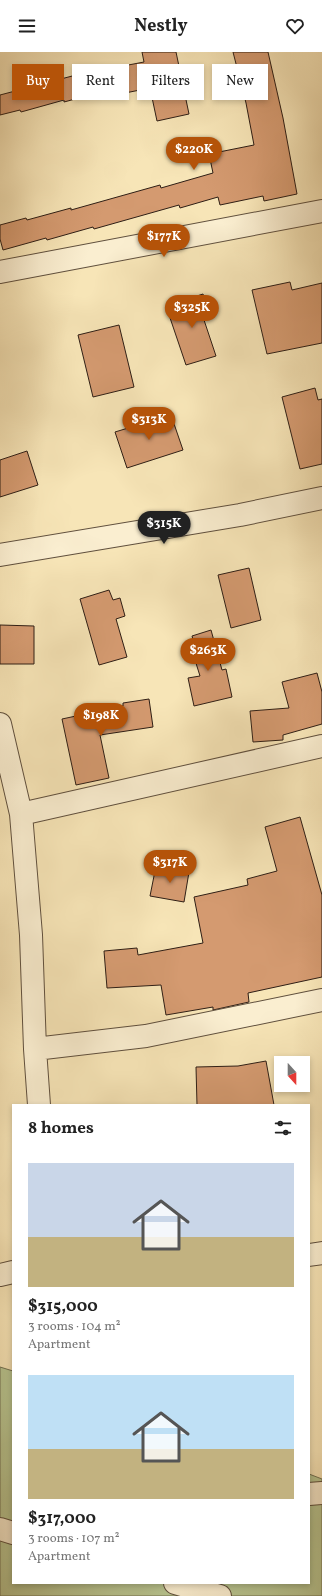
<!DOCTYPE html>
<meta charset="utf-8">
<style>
:root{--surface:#fff;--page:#f2f2f2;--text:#222;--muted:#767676;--accent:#b45309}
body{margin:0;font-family:Vollkorn,serif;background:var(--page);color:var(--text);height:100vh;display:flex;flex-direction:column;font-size:15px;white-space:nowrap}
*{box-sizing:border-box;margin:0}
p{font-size:13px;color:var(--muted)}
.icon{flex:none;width:22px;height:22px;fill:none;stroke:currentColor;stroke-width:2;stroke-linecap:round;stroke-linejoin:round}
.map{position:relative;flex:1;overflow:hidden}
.sheet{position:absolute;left:12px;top:1052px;width:298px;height:480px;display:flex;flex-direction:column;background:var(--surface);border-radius:0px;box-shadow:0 2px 6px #0003}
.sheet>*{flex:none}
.top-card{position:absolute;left:12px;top:12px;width:298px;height:36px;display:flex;gap:8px}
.needle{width:26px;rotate:159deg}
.buttons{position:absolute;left:274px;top:1004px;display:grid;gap:8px}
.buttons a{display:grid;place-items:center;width:36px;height:36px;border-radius:0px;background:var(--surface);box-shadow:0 2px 6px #0003;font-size:20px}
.price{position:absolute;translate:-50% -34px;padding:0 9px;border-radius:14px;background:var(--accent);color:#fff;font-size:13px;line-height:26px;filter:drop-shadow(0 1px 2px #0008)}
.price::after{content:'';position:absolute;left:50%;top:24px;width:12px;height:9px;margin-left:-6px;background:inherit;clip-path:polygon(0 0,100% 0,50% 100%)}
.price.current{background:#222;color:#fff}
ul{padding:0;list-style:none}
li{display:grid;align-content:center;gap:8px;height:212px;padding:0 16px}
li span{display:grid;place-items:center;height:124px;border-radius:0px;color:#555}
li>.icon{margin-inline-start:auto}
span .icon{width:72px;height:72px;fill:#fffc;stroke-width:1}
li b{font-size:17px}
h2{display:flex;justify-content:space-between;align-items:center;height:48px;padding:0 16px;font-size:17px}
.pill{padding:0 14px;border-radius:0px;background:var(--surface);box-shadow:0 2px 6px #0003;font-size:14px;line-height:36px}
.pill.current{background:var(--accent);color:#fff}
header{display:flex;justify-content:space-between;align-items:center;height:52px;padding:0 16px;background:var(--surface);font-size:18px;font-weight:700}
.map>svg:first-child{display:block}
.green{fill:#b8c692;stroke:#737254}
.building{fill:#d49a70;stroke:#2e1e15}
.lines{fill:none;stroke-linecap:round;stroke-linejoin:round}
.minor-casing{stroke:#60503e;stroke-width:24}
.minor{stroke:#faeed0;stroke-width:22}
</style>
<header><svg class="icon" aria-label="menu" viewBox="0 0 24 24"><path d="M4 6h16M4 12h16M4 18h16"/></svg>Nestly<svg class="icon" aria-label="heart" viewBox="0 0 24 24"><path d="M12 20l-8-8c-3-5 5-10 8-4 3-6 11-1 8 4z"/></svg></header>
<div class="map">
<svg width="322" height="1544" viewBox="0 0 322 1544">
<rect width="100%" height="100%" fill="#f7e5b7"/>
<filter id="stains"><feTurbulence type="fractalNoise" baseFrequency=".005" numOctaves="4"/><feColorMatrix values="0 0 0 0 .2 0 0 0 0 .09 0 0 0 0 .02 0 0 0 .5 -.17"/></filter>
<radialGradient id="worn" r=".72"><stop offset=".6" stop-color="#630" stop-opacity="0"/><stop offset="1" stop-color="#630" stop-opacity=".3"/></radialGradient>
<path class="green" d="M 0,1315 L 13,1319 L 13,1531 L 309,1531 L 309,1422 L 322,1427 L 322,1544 L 0,1544 Z"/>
<path class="building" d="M 142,0 L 176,0 L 189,62 L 157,69 L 150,36 L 110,44 L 109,38 L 64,50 L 64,48 L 21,60 L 20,58 L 0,63 L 0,43 L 76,23 L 144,10 Z
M 233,0 L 268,0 L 283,66 L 297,142 L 264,149 L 263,144 L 220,153 L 218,145 L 180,156 L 179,153 L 94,177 L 93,175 L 47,188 L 46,186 L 3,198 L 0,187 L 0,173 L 26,166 L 27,168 L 71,156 L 71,158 L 160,133 L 161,136 L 213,121 L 209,102 L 254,93 L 246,51 Z
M 290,230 L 292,238 L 322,231 L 322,291 L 267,302 L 252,238 Z
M 203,242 L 210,263 L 203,265 L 216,304 L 186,313 L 166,254 Z
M 119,273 L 134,335 L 93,345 L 78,283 Z
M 315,336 L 318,348 L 322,347 L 322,412 L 300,417 L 282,345 Z
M 171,363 L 183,398 L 127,416 L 115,380 Z
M 27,399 L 38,433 L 0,445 L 0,408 Z
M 249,516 L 261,568 L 231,576 L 218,523 Z
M 109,538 L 113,548 L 120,546 L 125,564 L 116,567 L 127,605 L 99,613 L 80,547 Z
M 0,573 L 34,574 L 34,612 L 0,612 Z
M 211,578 L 222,618 L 226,617 L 232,645 L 194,654 L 188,626 L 200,624 L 190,592 L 194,591 L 192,584 Z
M 317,621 L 322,640 L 322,672 L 283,683 L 283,688 L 253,690 L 250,659 L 289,656 L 282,630 Z
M 149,647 L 153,675 L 100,683 L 109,726 L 76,733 L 62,667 L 123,654 L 123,651 Z
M 300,765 L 322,843 L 322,925 L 248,941 L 249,950 L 213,958 L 213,955 L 166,963 L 161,933 L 107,936 L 104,899 L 137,896 L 138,903 L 203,891 L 194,845 L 248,833 L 247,827 L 277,819 L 265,775 Z
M 156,814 L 189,820 L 184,850 L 150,844 Z
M 266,1009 L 274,1053 L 197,1053 L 196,1015 L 238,1014 Z"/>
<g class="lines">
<g class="minor-casing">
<path id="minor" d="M 0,220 L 322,159
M 0,503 L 240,463 L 322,446
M 0,672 L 21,762 L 31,883 L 35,997 L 146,984 L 322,948
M 21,762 L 322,694
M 35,997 L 39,1053
M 309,1203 L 322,1201
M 0,1223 L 13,1220
M 309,1442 L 322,1441
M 0,1477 L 13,1481
M 175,1531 L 220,1544"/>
</g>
<use href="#minor" class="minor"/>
</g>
<rect width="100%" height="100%" filter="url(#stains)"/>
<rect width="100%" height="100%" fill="url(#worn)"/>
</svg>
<div class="buttons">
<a><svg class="needle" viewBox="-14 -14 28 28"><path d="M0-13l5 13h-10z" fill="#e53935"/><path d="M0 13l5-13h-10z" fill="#767676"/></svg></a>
</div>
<b class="price" style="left:194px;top:119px">$220K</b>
<b class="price" style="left:164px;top:206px">$177K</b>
<b class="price" style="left:192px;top:277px">$325K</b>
<b class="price" style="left:149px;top:389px">$313K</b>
<b class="price current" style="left:164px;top:493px">$315K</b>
<b class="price" style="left:208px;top:620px">$263K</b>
<b class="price" style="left:101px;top:685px">$198K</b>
<b class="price" style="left:170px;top:832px">$317K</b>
<div class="top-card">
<a class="pill current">Buy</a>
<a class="pill">Rent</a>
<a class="pill">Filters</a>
<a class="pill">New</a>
</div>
<section class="sheet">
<h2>8 homes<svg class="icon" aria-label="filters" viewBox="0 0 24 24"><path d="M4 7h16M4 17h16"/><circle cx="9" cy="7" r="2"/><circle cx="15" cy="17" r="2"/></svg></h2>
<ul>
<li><span style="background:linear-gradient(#c9d6e8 60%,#c2b280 0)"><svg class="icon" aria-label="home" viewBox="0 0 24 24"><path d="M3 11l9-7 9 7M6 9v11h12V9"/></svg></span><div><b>$315,000</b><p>3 rooms · 104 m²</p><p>Apartment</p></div></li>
<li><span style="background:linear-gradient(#bfe0f5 60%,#c2b280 0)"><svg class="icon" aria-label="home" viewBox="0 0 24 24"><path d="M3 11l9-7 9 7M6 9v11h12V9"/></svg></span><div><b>$317,000</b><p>3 rooms · 107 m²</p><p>Apartment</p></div></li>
</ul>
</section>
</div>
